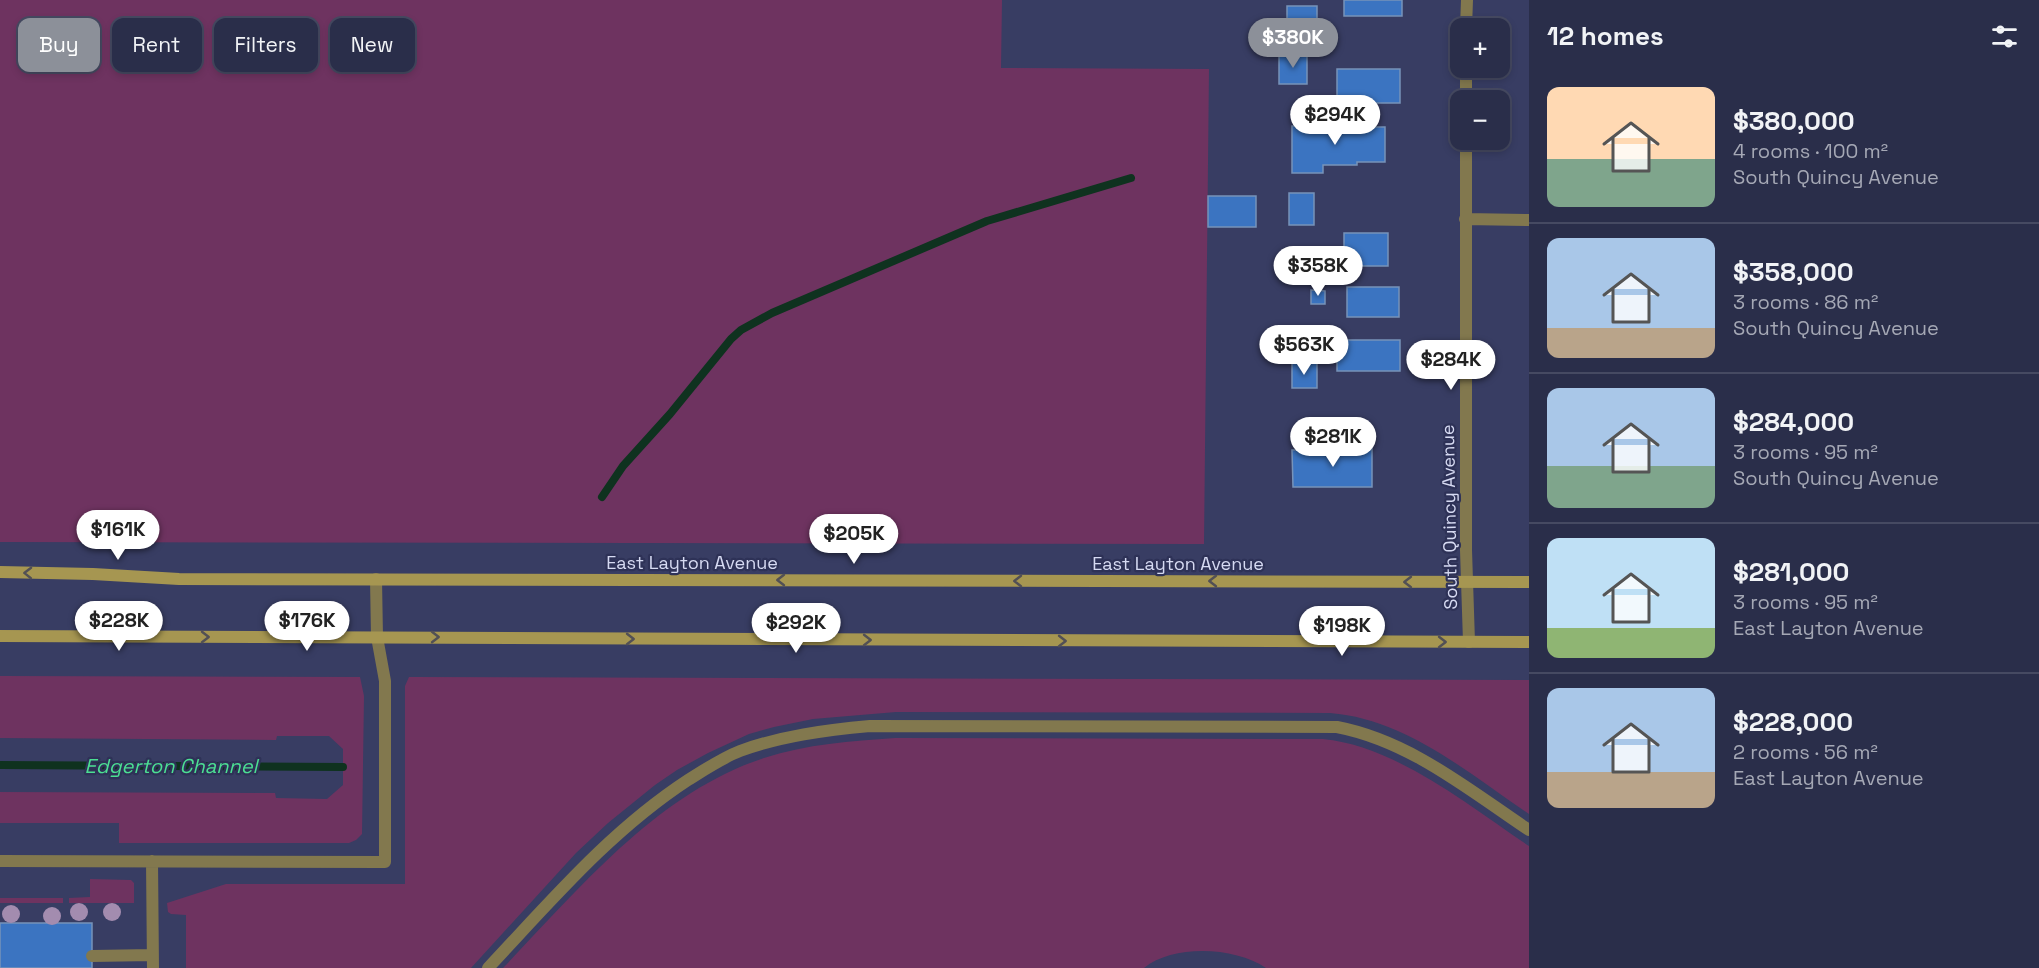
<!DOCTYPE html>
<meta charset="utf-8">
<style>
:root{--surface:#2a2e4a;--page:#323651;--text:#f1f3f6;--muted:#a5a8b5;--line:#464a62;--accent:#8c9099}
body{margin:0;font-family:"Space Grotesk",sans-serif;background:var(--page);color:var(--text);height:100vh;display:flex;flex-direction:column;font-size:22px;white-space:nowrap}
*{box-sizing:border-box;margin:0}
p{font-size:20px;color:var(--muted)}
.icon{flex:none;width:33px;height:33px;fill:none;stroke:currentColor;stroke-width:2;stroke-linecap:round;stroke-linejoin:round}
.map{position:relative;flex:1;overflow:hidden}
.drawer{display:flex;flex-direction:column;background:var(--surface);width:510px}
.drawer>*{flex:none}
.banner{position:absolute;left:18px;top:18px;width:570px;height:54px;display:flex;gap:12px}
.fabs{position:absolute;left:1450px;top:18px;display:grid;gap:12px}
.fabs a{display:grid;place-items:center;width:60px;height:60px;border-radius:12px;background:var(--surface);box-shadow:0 3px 9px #0003,0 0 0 2px var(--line);font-size:30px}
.price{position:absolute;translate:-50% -51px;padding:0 14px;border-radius:21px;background:#fff;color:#222;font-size:20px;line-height:39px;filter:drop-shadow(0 2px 3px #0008)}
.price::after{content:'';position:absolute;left:50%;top:36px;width:18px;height:14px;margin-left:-9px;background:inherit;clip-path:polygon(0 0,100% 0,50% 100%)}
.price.on{background:var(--accent);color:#fff}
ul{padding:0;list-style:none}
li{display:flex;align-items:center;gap:18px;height:150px;padding:0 18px}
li+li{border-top:2px solid var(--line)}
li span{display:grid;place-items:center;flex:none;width:168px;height:120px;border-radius:12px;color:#555}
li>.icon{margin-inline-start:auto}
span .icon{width:72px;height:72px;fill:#fffc;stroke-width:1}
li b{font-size:26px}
h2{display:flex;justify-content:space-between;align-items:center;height:72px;padding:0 18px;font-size:26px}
.pill{padding:0 21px;border-radius:12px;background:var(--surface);box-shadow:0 3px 9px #0003,0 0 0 2px var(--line);font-size:21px;line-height:54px}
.pill.on{background:var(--accent);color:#fff}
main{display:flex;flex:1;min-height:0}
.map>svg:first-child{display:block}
.green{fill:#6e3360}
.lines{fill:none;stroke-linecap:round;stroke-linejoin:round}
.stream{stroke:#0f321f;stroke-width:8}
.building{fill:#3b74c1;stroke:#7793b9;stroke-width:1.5}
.lane{stroke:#82784e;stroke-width:12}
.street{stroke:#82784e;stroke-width:12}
.secondary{stroke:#a69651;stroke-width:12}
.tree{fill:#a38caf}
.oneway{stroke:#525055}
.labels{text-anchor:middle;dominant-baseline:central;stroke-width:4.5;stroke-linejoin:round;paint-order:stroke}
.street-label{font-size:18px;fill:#d6daf2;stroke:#2e3257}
.water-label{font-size:20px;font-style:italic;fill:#4cdf93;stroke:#2e3257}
</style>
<main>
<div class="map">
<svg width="1529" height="968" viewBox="0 0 1529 968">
<rect width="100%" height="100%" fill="#383d63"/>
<path class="green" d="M 0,0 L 1002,0 L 1001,68 L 1209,69 L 1204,544 L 0,542 Z
M 0,676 L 360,677 L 364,696 L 362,834 L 356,840 L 349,843 L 119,843 L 119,823 L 0,823 L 0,792 L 275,793 L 276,798 L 327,799 L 343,785 L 343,749 L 329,736 L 277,736 L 276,740 L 0,738 Z
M 409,677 L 1529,680 L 1529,814 C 1468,773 1406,719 1330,713 L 896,712 L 813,719 L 774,727 L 749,734 L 708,753 L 677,770 L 655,785 L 608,823 L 576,853 L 471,968 L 186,968 L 186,915 L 171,914 L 168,912 L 167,903 L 226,884 L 405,884 L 405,686 Z
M 895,738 L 1323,739 C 1396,746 1469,806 1529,846 L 1529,968 L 1266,968 C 1235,947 1174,944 1144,968 L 503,968 C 579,889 657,793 764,758 C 807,744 851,741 895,738 Z
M 90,879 L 131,880 L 134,883 L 134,903 L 69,903 L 69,898 L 90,897 Z
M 0,898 L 63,898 L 63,903 L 0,903 Z"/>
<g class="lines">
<path class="stream" d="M 602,497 L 623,466 L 670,414 L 731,339 L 741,330 L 772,313 L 987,221 L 1131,178
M 0,765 L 343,767"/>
</g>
<path class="building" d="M 1344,0 L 1402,0 L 1402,16 L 1344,16 Z
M 1287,6 L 1317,6 L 1317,47 L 1287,47 Z
M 1279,54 L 1307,54 L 1307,84 L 1279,84 Z
M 1337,69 L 1400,69 L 1400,103 L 1337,103 Z
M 1314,123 L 1353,123 L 1353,127 L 1385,127 L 1385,162 L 1357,162 L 1357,165 L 1323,165 L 1323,173 L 1292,173 L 1292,126 L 1314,126 Z
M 1289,193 L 1314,193 L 1314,225 L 1289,225 Z
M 1208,196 L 1256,196 L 1256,227 L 1208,227 Z
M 1344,233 L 1388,233 L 1388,266 L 1344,266 Z
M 1302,256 L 1324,256 L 1324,281 L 1302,281 Z
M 1347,287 L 1399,287 L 1399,317 L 1347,317 Z
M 1311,290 L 1325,291 L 1325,304 L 1311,304 Z
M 1337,340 L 1400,340 L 1400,371 L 1337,371 Z
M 1292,363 L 1317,363 L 1317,388 L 1292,388 Z
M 1372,448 L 1372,487 L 1293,487 L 1292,450 Z
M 0,923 L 92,923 L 92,968 L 0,968 Z"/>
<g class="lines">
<path class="lane" d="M 0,861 L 385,862 L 385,681 L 377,637 L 376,579
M 152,861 L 153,968
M 92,956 L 152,955
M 488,968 C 551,901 610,831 688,780 C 704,770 722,758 740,751 C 781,736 826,730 870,726 L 1337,727 C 1410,741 1469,790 1529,830"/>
<path class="street" d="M 1466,28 L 1467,0
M 1466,100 L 1466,68
M 1466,140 L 1466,550 L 1469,642
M 1465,219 L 1529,220"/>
<path class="secondary" d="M 0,572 L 93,574 L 179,579 L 1529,582
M 0,636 L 1529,642"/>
</g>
<g class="tree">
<circle cx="79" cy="912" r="9"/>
<circle cx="112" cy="912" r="9"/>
<circle cx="11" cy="914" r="9"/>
<circle cx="52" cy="916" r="9"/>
</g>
<defs><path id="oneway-chevron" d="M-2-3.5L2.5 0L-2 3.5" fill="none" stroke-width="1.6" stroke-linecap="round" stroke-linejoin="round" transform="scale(1.5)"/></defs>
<g class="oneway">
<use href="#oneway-chevron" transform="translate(28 573) rotate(-179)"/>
<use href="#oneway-chevron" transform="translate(781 580) rotate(-180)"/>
<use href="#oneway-chevron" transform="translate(1018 581) rotate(-180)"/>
<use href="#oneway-chevron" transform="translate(1213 581) rotate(-180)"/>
<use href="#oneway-chevron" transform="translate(1408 582) rotate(-180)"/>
<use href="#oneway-chevron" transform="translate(205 637)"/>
<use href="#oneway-chevron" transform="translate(435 637)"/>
<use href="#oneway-chevron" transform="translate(630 639)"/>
<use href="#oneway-chevron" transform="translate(867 640)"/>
<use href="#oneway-chevron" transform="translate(1062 641)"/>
<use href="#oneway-chevron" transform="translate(1442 642)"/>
</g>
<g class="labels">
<g class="street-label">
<text transform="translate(1449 517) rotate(-91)">South Quincy Avenue</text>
<text x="692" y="562">East Layton Avenue</text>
<text x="1178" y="563">East Layton Avenue</text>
</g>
<g class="water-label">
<text x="171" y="766">Edgerton Channel</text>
</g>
</g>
</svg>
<div class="fabs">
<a>+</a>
<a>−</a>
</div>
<b class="price on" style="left:1293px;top:69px">$380K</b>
<b class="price" style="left:1335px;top:146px">$294K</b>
<b class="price" style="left:1318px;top:297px">$358K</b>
<b class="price" style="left:1304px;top:376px">$563K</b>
<b class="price" style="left:1451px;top:391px">$284K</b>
<b class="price" style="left:1333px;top:468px">$281K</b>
<b class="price" style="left:118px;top:561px">$161K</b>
<b class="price" style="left:854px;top:565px">$205K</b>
<b class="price" style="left:119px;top:652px">$228K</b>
<b class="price" style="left:307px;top:652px">$176K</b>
<b class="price" style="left:796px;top:654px">$292K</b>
<b class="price" style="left:1342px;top:657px">$198K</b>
<div class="banner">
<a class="pill on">Buy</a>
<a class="pill">Rent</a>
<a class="pill">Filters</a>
<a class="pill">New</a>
</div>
</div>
<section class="drawer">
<h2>12 homes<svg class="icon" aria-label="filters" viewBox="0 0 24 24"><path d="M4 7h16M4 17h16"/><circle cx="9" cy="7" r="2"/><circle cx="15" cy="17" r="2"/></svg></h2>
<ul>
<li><span style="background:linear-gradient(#ffd9b3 60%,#7fa58c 0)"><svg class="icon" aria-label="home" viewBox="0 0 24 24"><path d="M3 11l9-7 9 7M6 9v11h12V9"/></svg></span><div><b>$380,000</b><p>4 rooms · 100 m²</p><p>South Quincy Avenue</p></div></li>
<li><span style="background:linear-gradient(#a9c7e8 75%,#b9a48a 0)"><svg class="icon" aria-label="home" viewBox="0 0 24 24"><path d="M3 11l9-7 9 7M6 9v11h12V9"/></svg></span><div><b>$358,000</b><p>3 rooms · 86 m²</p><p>South Quincy Avenue</p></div></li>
<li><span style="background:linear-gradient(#a9c7e8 65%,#7fa58c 0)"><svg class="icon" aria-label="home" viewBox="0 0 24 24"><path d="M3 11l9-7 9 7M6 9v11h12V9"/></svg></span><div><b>$284,000</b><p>3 rooms · 95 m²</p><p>South Quincy Avenue</p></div></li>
<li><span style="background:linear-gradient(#bfe0f5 75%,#8fb573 0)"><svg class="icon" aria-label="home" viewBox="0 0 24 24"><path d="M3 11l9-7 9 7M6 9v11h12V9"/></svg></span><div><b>$281,000</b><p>3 rooms · 95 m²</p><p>East Layton Avenue</p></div></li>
<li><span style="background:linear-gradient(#a9c7e8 70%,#b9a48a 0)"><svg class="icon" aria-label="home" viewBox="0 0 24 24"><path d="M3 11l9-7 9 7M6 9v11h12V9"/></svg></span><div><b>$228,000</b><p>2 rooms · 56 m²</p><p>East Layton Avenue</p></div></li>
</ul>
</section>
</main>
